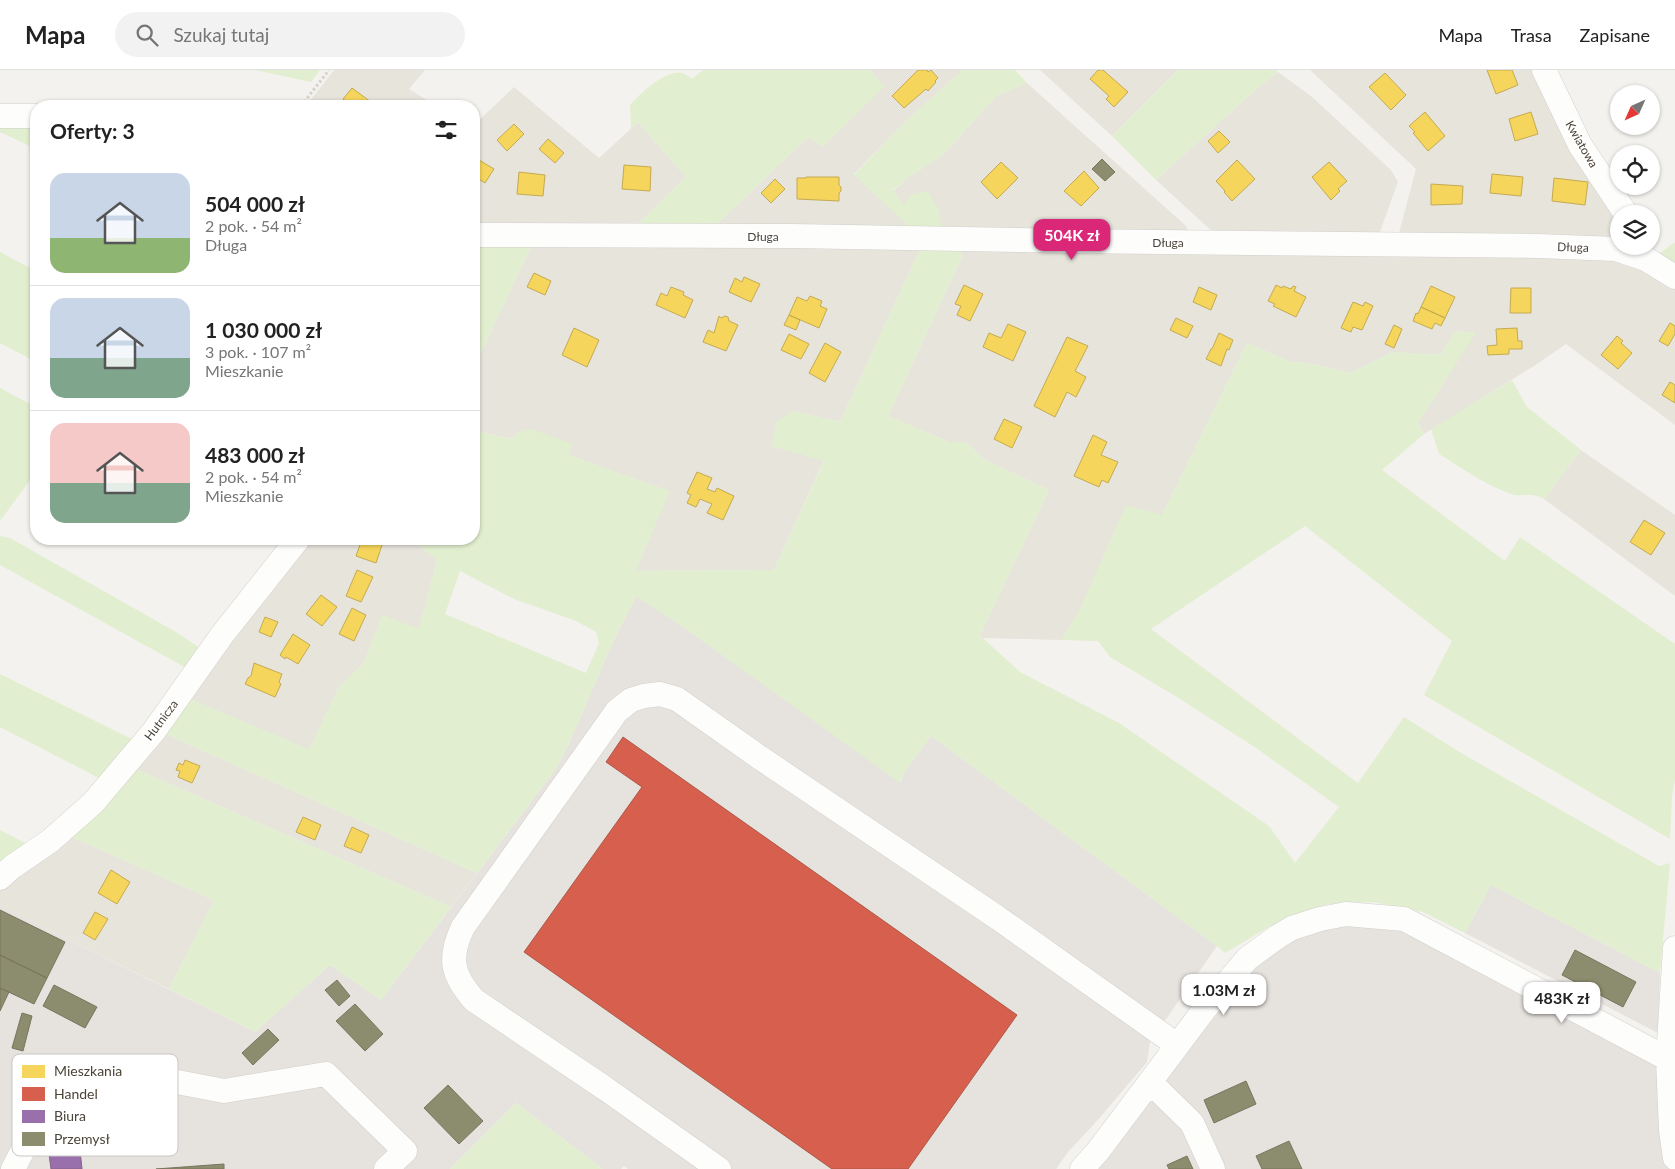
<!DOCTYPE html>
<html lang="pl">
<meta charset="utf-8">
<style>
:root{--surface:#fff;--page:#f2f2f2;--text:#222;--muted:#767676;--line:#e0e0e0;--accent:#db2777}
body{margin:0;font-family:Lato,sans-serif;background:var(--page);color:var(--text);height:100vh;display:flex;flex-direction:column;font-size:19px;white-space:nowrap}
*{box-sizing:border-box;margin:0}
p{font-size:16px;color:var(--muted)}
.icon{flex:none;width:28px;height:28px;fill:none;stroke:currentColor;stroke-width:2;stroke-linecap:round;stroke-linejoin:round}
.map{position:relative;flex:1;overflow:hidden}
.sheet{position:absolute;left:30px;top:30px;width:450px;height:445px;display:flex;flex-direction:column;background:var(--surface);border-radius:20px;box-shadow:0 1px 4px #0004}
.sheet>*{flex:none}
.needle{width:32px;rotate:225deg}
.buttons{position:absolute;left:1610px;top:15px;display:grid;gap:10px}
.buttons a{display:grid;place-items:center;width:50px;height:50px;border-radius:50%;background:var(--surface);box-shadow:0 1px 4px #0004;font-size:25px}
.price{position:absolute;translate:-50% -42px;padding:0 11px;border-radius:10px;background:#fff;color:#222;font-size:16px;line-height:32px;filter:drop-shadow(0 1px 2px #0008)}
.price::after{content:'';position:absolute;left:50%;top:30px;width:15px;height:11px;margin-left:-8px;background:inherit;clip-path:polygon(0 0,100% 0,50% 100%)}
.price.current{background:var(--accent);color:#fff}
ul{padding:0;list-style:none}
li{display:flex;align-items:center;gap:15px;height:125px;padding:0 20px}
li+li{border-top:1px solid var(--line)}
li span{display:grid;place-items:center;flex:none;width:140px;height:100px;border-radius:15px;color:#555}
li>.icon{margin-inline-start:auto}
span .icon{width:60px;height:60px;fill:#fffc;stroke-width:1}
li b{font-size:21px}
h2{display:flex;justify-content:space-between;align-items:center;height:60px;padding:0 20px;font-size:21px}
header{display:flex;align-items:center;gap:30px;box-sizing:border-box;height:70px;padding:0 25px;background:var(--surface);border-bottom:1px solid var(--line)}
header strong{font-size:24px}
nav{display:flex;gap:28px;margin-inline-start:auto;font-size:18px}
.search{width:350px;height:45px;background:var(--page);display:flex;align-items:center;gap:12px;box-sizing:border-box;padding:0 18px;border-radius:28px;color:var(--muted);font-size:19px}
.map>svg:first-child{display:block}
.residential{fill:#e7e4dc}
.industrial{fill:#e6e2de}
.green{fill:#e1eecf;fill-rule:evenodd}
.parking{fill:#e6e3df}
.homes{fill:#f6d55c;stroke:#c3aa52}
.shops{fill:#d6604d;stroke:#ac5847}
.offices{fill:#9970ab;stroke:#826389}
.industry{fill:#8c8c6e;stroke:#78765e}
.lines{fill:none;stroke-linecap:round;stroke-linejoin:round}
.minor-casing{stroke:#d2d0cb;stroke-width:25}
.path{stroke:#d3d2cc;stroke-width:3;stroke-dasharray:2.5 2.5;stroke-linecap:butt}
.minor{stroke:#fdfdfc;stroke-width:24}
.labels{text-anchor:middle;dominant-baseline:central;stroke-width:5;stroke-linejoin:round;paint-order:stroke}
.street-label{font-size:12px;fill:#4b4439;stroke:#fff}
.key{fill:#fff;stroke:#c9c7c4;stroke-width:1}
.key-label{font-size:14px;fill:#4b4439}
</style>
<header>
<strong>Mapa</strong>
<div class="search"><svg class="icon" aria-label="search" viewBox="0 0 24 24"><circle cx="10" cy="10" r="6"/><path d="M15 15l6 6"/></svg>Szukaj tutaj</div>
<nav><a>Mapa</a><a>Trasa</a><a>Zapisane</a></nav>
</header>
<div class="map">
<svg width="1675" height="1099" viewBox="0 0 1675 1099">
<rect width="100%" height="100%" fill="#f4f2ee"/>
<path class="residential" d="M 334,0 L 425,0 L 409,19 L 436,36 L 306,36 Z
M 869,0 L 963,0 L 906,51 L 854,104 L 913,160 L 714,157 L 808,67 L 822,77 L 884,16 Z
M 1040,0 L 1178,0 L 1112,66 Z
M 1310,0 L 1535,0 L 1619,144 L 1619,170 L 1399,163 L 1416,99 Z
M 1278,2 L 1311,26 L 1391,100 L 1398,112 L 1379,164 L 1213,162 L 1156,110 L 1254,21 Z
M 1027,13 L 1185,155 L 1190,163 L 941,158 L 904,135 L 893,121 L 909,107 L 944,84 L 996,26 Z
M 514,17 L 599,88 L 638,52 L 686,107 L 637,155 L 474,154 L 474,55 Z
M 530,171 L 921,177 L 840,352 L 793,341 L 772,376 L 824,390 L 774,500 L 635,501 L 669,421 L 568,385 L 572,374 L 514,369 L 474,361 L 474,297 L 530,179 Z
M 962,175 L 1496,185 L 1627,190 L 1675,218 L 1675,355 L 1566,274 L 1534,296 L 1424,364 L 1418,353 L 1475,263 L 1455,261 L 1441,285 L 1393,282 L 1351,303 L 1317,295 L 1288,291 L 1247,273 L 1162,445 L 1079,541 L 1062,570 L 983,568 L 979,567 L 1049,420 L 983,389 L 966,372 L 949,372 L 888,346 L 962,187 Z
M 1581,380 L 1675,445 L 1675,526 L 1544,429 Z
M 306,469 L 415,469 L 416,473 L 437,490 L 419,560 L 382,546 L 364,593 L 339,617 L 309,680 L 185,627 Z
M 161,662 L 477,803 L 451,837 L 131,697 Z
M 67,765 L 214,830 L 169,919 L 0,836 L 0,818 Z"/>
<path class="industrial" d="M 636,526 L 676,552 L 901,712 L 904,703 L 931,666 L 1217,876 L 1150,972 L 1147,992 L 1096,1052 L 1068,1082 L 1056,1099 L 628,1099 L 624,1096 L 621,1099 L 603,1099 L 516,1033 L 450,1099 L 0,1099 L 0,836 L 255,962 L 330,895 L 381,930 L 556,699 L 570,671 L 613,572 Z
M 1491,815 L 1660,903 L 1658,963 L 1465,863 Z
M 1371,854 L 1412,863 L 1661,995 L 1665,1088 L 1668,1099 L 1094,1099 L 1263,885 L 1317,859 Z"/>
<path class="green" d="M 255,0 L 320,0 L 311,12 Z
M 703,0 L 869,0 L 885,16 L 822,77 L 808,67 L 714,157 L 637,155 L 686,107 L 638,52 L 631,58 L 630,35 C 640,24 664,0 682,3 C 685,4 689,7 692,9 Z
M 963,0 L 1015,0 L 1027,13 L 996,26 L 944,84 L 909,107 L 893,120 L 904,135 L 912,124 L 928,121 L 939,140 L 941,158 L 913,160 L 854,105 L 906,51 Z
M 1178,0 L 1276,0 L 1278,2 L 1254,21 L 1156,110 L 1112,66 Z
M 0,58 L 36,58 L 36,79 L 0,62 Z
M 474,171 L 530,171 L 530,179 L 474,297 Z
M 1675,172 L 1675,197 L 1660,189 L 1660,183 Z
M 962,175 L 962,187 L 888,346 L 949,372 L 966,372 L 983,389 L 1049,420 L 979,567 L 983,568 L 1020,602 L 1119,653 L 1269,756 L 1295,793 L 1339,737 L 1256,678 L 1177,627 L 1110,587 L 1098,571 L 1062,570 L 1079,541 L 1126,435 L 1162,445 L 1247,273 L 1288,291 L 1317,295 L 1351,303 L 1393,282 L 1441,285 L 1455,261 L 1476,263 L 1418,353 L 1424,364 L 1382,400 L 1505,491 L 1520,467 L 1675,574 L 1675,710 L 1672,726 L 1670,769 L 1424,625 L 1452,571 L 1305,456 L 1151,559 L 1358,713 L 1404,647 L 1461,683 L 1659,796 L 1670,793 L 1660,903 L 1491,815 L 1465,863 L 1423,842 L 1373,832 L 1328,834 L 1272,855 L 1225,883 L 1217,876 L 931,666 L 904,703 L 900,713 L 676,552 L 636,527 L 613,572 L 570,671 L 556,699 L 477,803 L 161,662 L 185,627 L 309,679 L 339,617 L 364,593 L 382,545 L 419,559 L 437,490 L 416,473 L 415,469 L 474,469 L 474,361 L 513,369 L 516,363 L 531,359 L 573,374 L 568,385 L 670,421 L 636,501 L 774,500 L 824,391 L 772,376 L 776,352 L 793,341 L 840,352 L 921,177 ZM 460,501 L 514,529 L 576,551 L 596,562 L 599,573 L 586,603 L 445,544 Z
M 0,182 L 36,201 L 36,292 L 0,273 Z
M 1512,310 L 1527,337 L 1581,380 L 1544,429 C 1530,421 1523,428 1511,424 C 1485,415 1462,398 1439,384 L 1431,359 Z
M 0,318 L 36,337 L 36,402 L 0,451 Z
M 0,466 L 10,468 L 176,562 L 203,580 L 188,599 L 0,495 Z
M 0,604 L 136,671 L 103,710 L 0,657 Z
M 131,697 L 451,837 L 381,930 L 330,895 L 255,962 L 169,919 L 214,830 L 67,765 Z
M 0,760 L 31,776 L 0,800 Z
M 516,1033 L 603,1099 L 450,1099 Z"/>
<path class="parking" d="M 673,606 L 771,675 L 794,641 L 1066,833 L 1044,868 L 1020,933 L 636,662 Z
M 552,909 L 822,1099 L 697,1099 L 483,948 L 534,936 Z
M 1062,912 L 1130,961 L 1029,1099 L 926,1099 Z"/>
<path class="homes" d="M 918,0 L 927,0 L 928,2 L 931,0 L 938,8 L 935,11 L 936,12 L 928,21 L 926,19 L 904,38 L 892,26 Z
M 1098,0 L 1103,0 L 1128,22 L 1114,37 L 1106,29 L 1109,26 L 1090,9 Z
M 1487,0 L 1512,0 L 1518,15 L 1496,24 Z
M 1385,3 L 1406,25 L 1391,40 L 1369,17 Z
M 352,18 L 371,32 L 368,36 L 353,36 L 343,29 Z
M 1425,42 L 1445,66 L 1428,81 L 1413,63 L 1415,62 L 1409,56 Z
M 1531,42 L 1538,64 L 1515,71 L 1509,49 Z
M 514,54 L 524,64 L 507,81 L 497,70 Z
M 1219,61 L 1230,72 L 1218,83 L 1208,71 Z
M 548,69 L 564,83 L 555,93 L 539,79 Z
M 474,87 L 494,99 L 485,113 L 474,106 Z
M 1237,90 L 1255,109 L 1232,131 L 1224,122 L 1225,121 L 1216,111 Z
M 1001,92 L 1018,108 L 997,129 L 981,112 Z
M 1329,92 L 1347,111 L 1338,119 L 1340,121 L 1331,130 L 1312,107 Z
M 624,95 L 651,97 L 650,121 L 622,119 Z
M 1084,101 L 1099,118 L 1081,136 L 1064,121 Z
M 519,102 L 545,105 L 543,126 L 517,124 Z
M 1492,104 L 1523,107 L 1521,126 L 1490,123 Z
M 806,107 L 839,107 L 839,115 L 841,117 L 841,121 L 839,123 L 839,131 L 797,129 L 797,108 L 806,108 Z
M 1554,108 L 1588,112 L 1585,135 L 1552,131 Z
M 775,109 L 785,119 L 771,133 L 761,123 Z
M 1431,114 L 1463,116 L 1462,134 L 1431,135 Z
M 534,203 L 551,211 L 545,225 L 527,217 Z
M 744,207 L 760,214 L 751,232 L 729,222 L 735,208 L 742,212 Z
M 964,215 L 983,224 L 970,251 L 957,245 L 961,236 L 955,234 Z
M 1276,215 L 1282,218 L 1283,216 L 1291,219 L 1293,216 L 1296,217 L 1294,221 L 1306,227 L 1296,247 L 1273,236 L 1275,234 L 1268,231 Z
M 1431,216 L 1455,227 L 1445,248 L 1421,237 Z
M 671,217 L 684,222 L 683,225 L 693,230 L 685,248 L 656,235 L 661,223 L 667,226 Z
M 1199,217 L 1217,225 L 1211,240 L 1193,232 Z
M 1511,218 L 1531,218 L 1531,243 L 1510,243 Z
M 810,226 L 822,231 L 820,236 L 827,239 L 819,258 L 789,245 L 797,227 L 807,231 Z
M 1353,232 L 1363,236 L 1365,232 L 1373,236 L 1362,260 L 1353,257 L 1351,262 L 1341,258 Z
M 1421,237 L 1445,248 L 1441,256 L 1435,253 L 1432,259 L 1413,251 L 1416,243 L 1418,244 Z
M 789,245 L 800,250 L 796,260 L 784,255 Z
M 719,246 L 721,248 L 725,246 L 728,247 L 729,251 L 738,255 L 726,281 L 703,272 L 708,260 L 714,263 Z
M 1176,248 L 1193,256 L 1187,268 L 1170,260 Z
M 1670,253 L 1675,256 L 1675,264 L 1668,276 L 1659,271 Z
M 1008,254 L 1026,262 L 1013,291 L 983,277 L 989,263 L 1001,268 Z
M 1394,255 L 1402,259 L 1394,278 L 1385,274 Z
M 574,258 L 599,270 L 587,297 L 562,285 Z
M 1517,258 L 1518,271 L 1522,271 L 1522,279 L 1509,279 L 1509,284 L 1488,285 L 1487,276 L 1497,275 L 1496,259 Z
M 1219,263 L 1233,270 L 1229,280 L 1227,279 L 1221,296 L 1206,289 L 1211,279 L 1212,279 Z
M 789,264 L 809,274 L 801,289 L 781,280 Z
M 1617,266 L 1623,271 L 1621,273 L 1632,283 L 1618,299 L 1601,285 Z
M 1067,267 L 1088,276 L 1075,301 L 1086,307 L 1076,327 L 1067,322 L 1055,347 L 1034,336 Z
M 825,273 L 841,282 L 825,312 L 809,303 Z
M 1670,312 L 1675,315 L 1675,333 L 1662,325 Z
M 1004,349 L 1022,357 L 1012,378 L 994,369 Z
M 1093,365 L 1107,372 L 1101,385 L 1118,392 L 1108,413 L 1102,410 L 1099,417 L 1074,406 Z
M 697,402 L 712,408 L 707,419 L 715,422 L 717,418 L 734,426 L 723,450 L 707,443 L 712,434 L 700,429 L 696,437 L 687,433 L 691,425 L 687,423 Z
M 1644,450 L 1665,463 L 1651,485 L 1630,472 Z
M 362,469 L 384,469 L 376,493 L 356,486 Z
M 357,500 L 373,507 L 361,532 L 346,526 Z
M 321,525 L 337,537 L 322,556 L 306,544 Z
M 352,538 L 366,545 L 354,571 L 339,564 Z
M 265,547 L 278,552 L 271,567 L 259,562 Z
M 293,564 L 310,575 L 298,594 L 286,587 L 285,589 L 280,585 Z
M 254,593 L 282,604 L 279,612 L 281,614 L 275,627 L 245,614 L 248,608 L 251,606 Z
M 185,690 L 200,696 L 192,713 L 178,707 L 180,701 L 176,700 L 179,693 L 183,695 Z
M 303,747 L 321,755 L 315,770 L 296,762 Z
M 352,757 L 369,765 L 361,783 L 344,776 Z
M 111,800 L 130,812 L 117,834 L 98,823 Z
M 95,842 L 108,849 L 95,870 L 83,863 Z"/>
<path class="shops" d="M 623,667 L 1017,945 L 908,1099 L 832,1099 L 524,882 L 642,717 L 606,692 Z"/>
<path class="offices" d="M 80,1080 L 82,1099 L 51,1099 L 49,1084 Z"/>
<path class="industry" d="M 1102,89 L 1115,102 L 1105,111 L 1092,99 Z
M 0,840 L 65,872 L 47,908 L 0,885 Z
M 1575,880 L 1636,912 L 1623,937 L 1562,905 Z
M 0,885 L 47,908 L 34,934 L 0,918 Z
M 337,910 L 350,926 L 339,936 L 325,920 Z
M 54,915 L 97,937 L 85,958 L 43,936 Z
M 0,918 L 9,922 L 0,941 Z
M 355,934 L 383,964 L 365,981 L 336,951 Z
M 22,943 L 32,946 L 23,981 L 12,978 Z
M 268,959 L 279,970 L 253,995 L 242,983 Z
M 1246,1011 L 1256,1034 L 1214,1053 L 1204,1030 Z
M 448,1015 L 483,1051 L 459,1074 L 424,1038 Z
M 1289,1071 L 1302,1099 L 1262,1099 L 1256,1086 Z
M 1187,1086 L 1193,1099 L 1169,1099 L 1167,1095 Z
M 224,1094 L 224,1099 L 156,1099 Z"/>
<g class="lines">
<g class="minor-casing">
<path id="minor" d="M 1544,0 L 1580,75 L 1626,144
M 0,46 L 36,46
M 474,165 L 792,166 L 1069,171 L 1538,176 L 1616,179 L 1646,189 L 1675,207
M 0,808 L 12,797 L 50,771 L 93,733 L 154,661 L 222,565 L 298,469
M 1668,989 L 1675,878
M 1150,1012 L 1192,1053 L 1213,1099
M 13,1099 L 27,1072 L 120,1001 L 224,1021 L 326,1004 L 405,1081 L 386,1099
M 719,1099 L 606,1019 L 474,930 C 452,905 448,888 463,857 L 617,641 L 631,630 L 644,626 L 660,624 L 677,629 L 759,687 L 998,848 L 1177,975
M 1082,1099 L 1098,1081 L 1204,940 L 1247,889 L 1277,867 L 1292,858 L 1320,849 L 1346,844 L 1404,849 L 1668,989 L 1671,1060 L 1675,1088"/>
</g>
<path class="path" d="M 301,36 L 329,0"/>
<use href="#minor" class="minor"/>
</g>
<g class="labels">
<g class="street-label">
<text transform="translate(1582 74) rotate(60)">Kwiatowa</text>
<text x="763" y="166">Długa</text>
<text x="1168" y="172">Długa</text>
<text transform="translate(1573 177) rotate(2)">Długa</text>
<text transform="translate(161 650) rotate(-53)">Hutnicza</text>
</g>
</g>
<rect x="12" y="984" width="166" height="102" rx="8" class="key"/>
<rect x="22" y="995" width="23" height="13" fill="#f6d55c"/>
<rect x="22" y="1017" width="23" height="14" fill="#d6604d"/>
<rect x="22" y="1040" width="23" height="13" fill="#9970ab"/>
<rect x="22" y="1062" width="23" height="14" fill="#8c8c6e"/>
<g class="key-label">
<text x="54" y="1006">Mieszkania</text>
<text x="54" y="1029">Handel</text>
<text x="54" y="1051">Biura</text>
<text x="54" y="1074">Przemysł</text>
</g>
</svg>
<div class="buttons">
<a><svg class="needle" viewBox="-14 -14 28 28"><path d="M0-13l5 13h-10z" fill="#e53935"/><path d="M0 13l5-13h-10z" fill="#767676"/></svg></a>
<a><svg class="icon" aria-label="locate" viewBox="0 0 24 24"><circle cx="12" cy="12" r="6"/><path d="M12 2v4M12 18v4M2 12h4M18 12h4"/></svg></a>
<a><svg class="icon" aria-label="layers" viewBox="0 0 24 24"><path d="M12 4l9 5-9 5-9-5zM3 14l9 5 9-5"/></svg></a>
</div>
<b class="price current" style="left:1072px;top:191px">504K zł</b>
<b class="price" style="left:1224px;top:946px">1.03M zł</b>
<b class="price" style="left:1562px;top:954px">483K zł</b>
<section class="sheet">
<h2>Oferty: 3<svg class="icon" aria-label="filters" viewBox="0 0 24 24"><path d="M4 7h16M4 17h16"/><circle cx="9" cy="7" r="2"/><circle cx="15" cy="17" r="2"/></svg></h2>
<ul>
<li><span style="background:linear-gradient(#c9d6e8 65%,#8fb573 0)"><svg class="icon" aria-label="home" viewBox="0 0 24 24"><path d="M3 11l9-7 9 7M6 9v11h12V9"/></svg></span><div><b>504 000 zł</b><p>2 pok. · 54 m²</p><p>Długa</p></div></li>
<li><span style="background:linear-gradient(#c9d6e8 60%,#7fa58c 0)"><svg class="icon" aria-label="home" viewBox="0 0 24 24"><path d="M3 11l9-7 9 7M6 9v11h12V9"/></svg></span><div><b>1 030 000 zł</b><p>3 pok. · 107 m²</p><p>Mieszkanie</p></div></li>
<li><span style="background:linear-gradient(#f6c9c9 60%,#7fa58c 0)"><svg class="icon" aria-label="home" viewBox="0 0 24 24"><path d="M3 11l9-7 9 7M6 9v11h12V9"/></svg></span><div><b>483 000 zł</b><p>2 pok. · 54 m²</p><p>Mieszkanie</p></div></li>
</ul>
</section>
</div>
